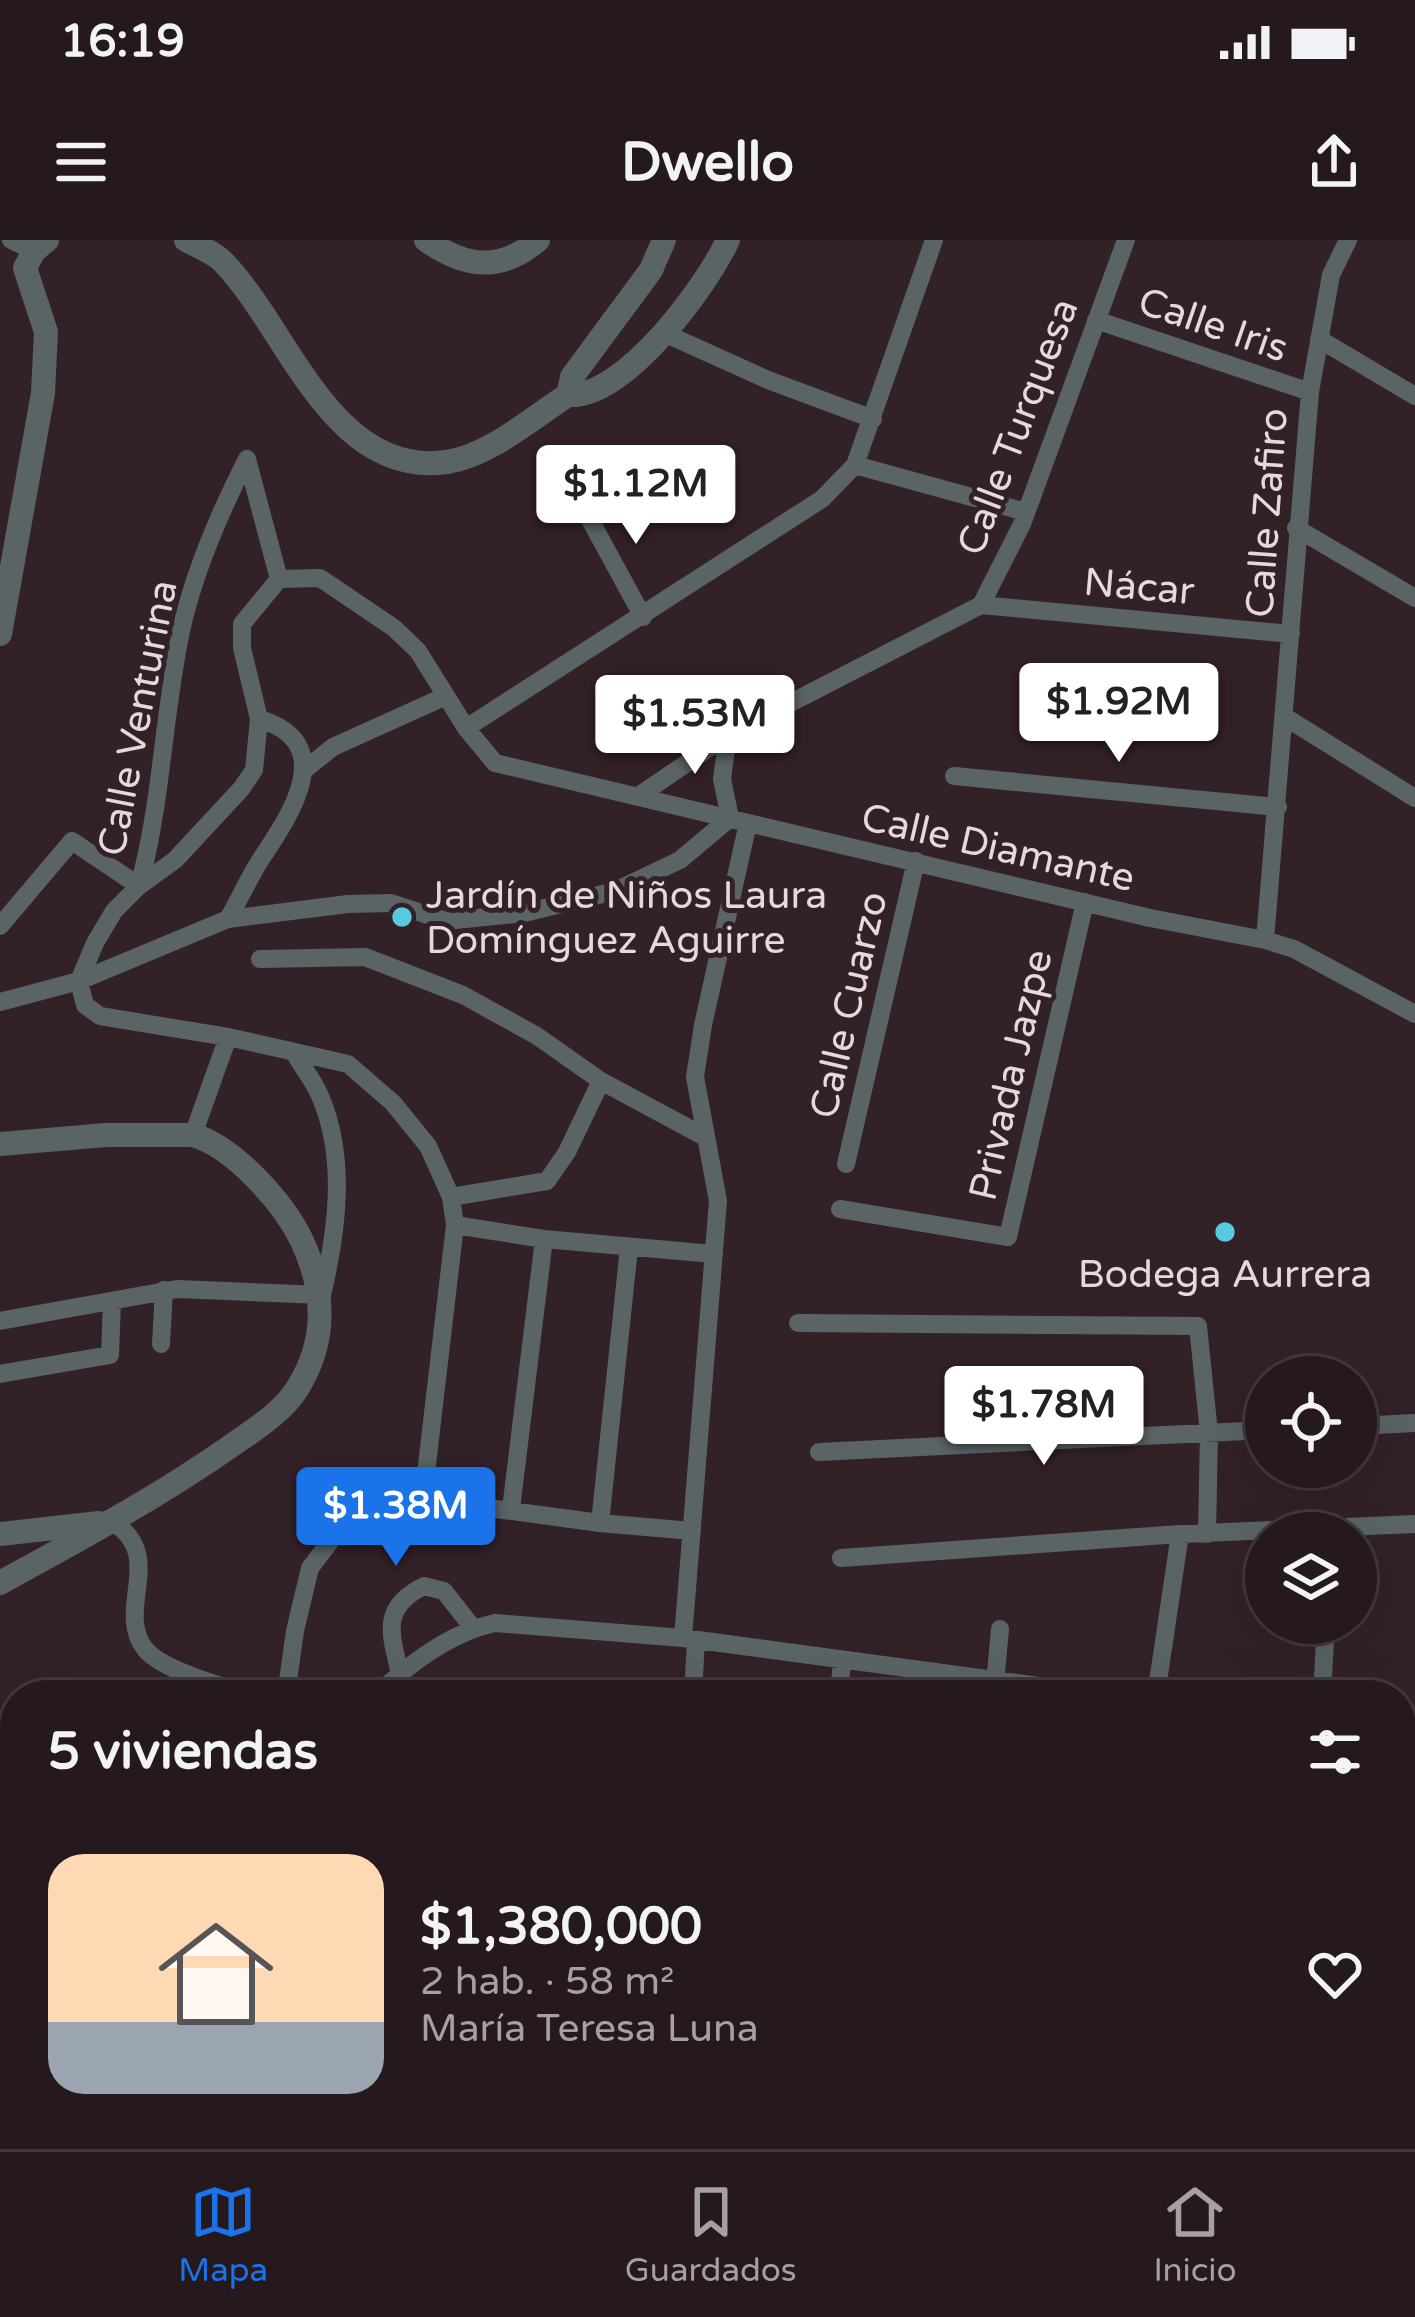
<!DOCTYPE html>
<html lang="es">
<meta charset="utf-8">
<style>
:root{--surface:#26191e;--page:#2e2227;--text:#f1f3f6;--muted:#a4a0a4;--line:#42383c;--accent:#1a73e8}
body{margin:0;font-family:"Varela Round",sans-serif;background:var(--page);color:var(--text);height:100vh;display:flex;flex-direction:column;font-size:45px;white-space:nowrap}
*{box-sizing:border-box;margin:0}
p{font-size:39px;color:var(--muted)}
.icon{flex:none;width:66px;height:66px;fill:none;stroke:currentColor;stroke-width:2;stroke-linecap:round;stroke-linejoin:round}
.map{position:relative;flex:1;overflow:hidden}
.side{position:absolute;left:0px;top:1440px;width:1416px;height:471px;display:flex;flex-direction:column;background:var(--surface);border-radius:48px 48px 0 0;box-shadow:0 12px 48px #0002,0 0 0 3px var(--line)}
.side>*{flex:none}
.controls{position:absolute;left:1245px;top:1116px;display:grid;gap:24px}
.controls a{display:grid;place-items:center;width:132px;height:132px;border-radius:50%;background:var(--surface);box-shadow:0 12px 48px #0002,0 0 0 3px var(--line);font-size:60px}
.price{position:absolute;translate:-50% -102px;padding:0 27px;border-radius:12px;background:#fff;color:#222;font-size:39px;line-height:78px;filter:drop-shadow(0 3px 6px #0008)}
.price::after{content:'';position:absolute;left:50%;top:72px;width:36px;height:27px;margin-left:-18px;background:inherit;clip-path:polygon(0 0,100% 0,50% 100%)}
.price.active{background:var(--accent);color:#fff}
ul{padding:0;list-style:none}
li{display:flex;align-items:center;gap:36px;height:300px;padding:0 48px}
li span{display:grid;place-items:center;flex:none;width:336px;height:240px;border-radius:36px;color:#555}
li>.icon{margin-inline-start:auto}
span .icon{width:144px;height:144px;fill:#fffc;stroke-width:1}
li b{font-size:51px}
h2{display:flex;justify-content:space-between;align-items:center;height:144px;padding:0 48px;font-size:51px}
.status{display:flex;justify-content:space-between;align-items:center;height:84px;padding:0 60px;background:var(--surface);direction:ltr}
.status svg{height:33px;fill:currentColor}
header{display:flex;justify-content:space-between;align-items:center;height:156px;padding:0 48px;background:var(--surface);font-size:54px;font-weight:700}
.dock{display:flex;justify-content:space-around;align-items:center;height:168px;border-top:3px solid var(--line);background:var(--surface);font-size:33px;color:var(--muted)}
.dock a{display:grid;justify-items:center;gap:6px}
.dock .active{color:var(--accent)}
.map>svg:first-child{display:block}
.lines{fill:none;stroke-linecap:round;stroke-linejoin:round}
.minor{stroke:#5a6466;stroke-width:18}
.tertiary{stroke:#5a6466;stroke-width:24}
.poi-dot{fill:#57c9e1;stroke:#332128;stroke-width:4.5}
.labels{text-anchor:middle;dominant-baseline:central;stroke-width:10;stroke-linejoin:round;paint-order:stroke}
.street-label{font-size:39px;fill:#e5d9dd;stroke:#332128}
.poi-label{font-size:39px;fill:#e5d9dd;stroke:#332128;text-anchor:start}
</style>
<div class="status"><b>16:19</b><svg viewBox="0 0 49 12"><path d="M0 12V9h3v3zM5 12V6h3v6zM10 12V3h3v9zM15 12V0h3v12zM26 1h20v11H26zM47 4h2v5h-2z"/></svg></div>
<header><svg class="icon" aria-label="menu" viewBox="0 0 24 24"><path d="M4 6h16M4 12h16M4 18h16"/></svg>Dwello<svg class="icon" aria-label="share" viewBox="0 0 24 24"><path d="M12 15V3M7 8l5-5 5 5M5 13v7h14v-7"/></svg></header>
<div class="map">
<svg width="1415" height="1909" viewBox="0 0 1415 1909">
<rect width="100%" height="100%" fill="#332128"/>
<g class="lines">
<path class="minor" d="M 11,0 L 34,11
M 1096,80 L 1310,152
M 664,93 L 768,140 L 873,179
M 1319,99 L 1415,156
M 247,219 L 279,339 L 320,338 L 394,388 L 418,411 L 466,488 L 495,523 L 1150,678 L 1265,700 L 1294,709 L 1415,774
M 855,225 L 1026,272
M 581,263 L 643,377
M 1296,288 L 1415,358
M 981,365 L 1291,394
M 1285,477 L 1415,558
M 466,488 L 822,259 L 855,225 L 934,0
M 303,531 L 333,507 L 446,456
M 954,536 L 1278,567
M 637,557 L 728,495 L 981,365 L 1022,284 L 1126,0
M 139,646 C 162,562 163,476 181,391 C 194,331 219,274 247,219
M 228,679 C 239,660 248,640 259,622 C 289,577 341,503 259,479 L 242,408 L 242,384 L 279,339
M 0,686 L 72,601 L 139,646
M 1265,700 L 1310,152 L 1331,35 L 1348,0
M 260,719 L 365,717 L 463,755 L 537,796 L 601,841 L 705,897
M 79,741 L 85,765 L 100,776 L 228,797 L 348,824 L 393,863 L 428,906 L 451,957 L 455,985 L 423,1259
M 79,741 L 95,703 L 114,671 L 139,646 L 175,620 L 241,549 L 254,530 L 259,479
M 0,762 L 79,741 L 228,679 L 348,664 L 391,663 L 446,681 L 524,673 L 615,651 L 680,620 L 730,578 L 722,539 L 728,495
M 193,895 L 228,797
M 846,924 L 916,621
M 451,957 L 547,941 L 567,912 L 601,841
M 840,969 L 1008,997 L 1085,662
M 455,985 L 544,999 L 714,1014
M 0,1081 L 177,1049 L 322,1055 C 337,992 347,918 320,856 C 314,841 303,828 295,814
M 798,1083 L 1198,1086 L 1209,1193 L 1207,1294
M 161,1104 L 164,1050
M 0,1134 L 110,1115 L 112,1061
M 1356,1186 L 1415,1183
M 819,1212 L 1266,1190
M 511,1269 L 544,999
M 111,1281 C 168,1315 114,1369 145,1409 C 163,1431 221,1445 248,1455
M 600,1283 L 629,1008
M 841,1318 L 1180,1294 L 1415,1284
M 683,1398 L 718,961 L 695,837 L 703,785 L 748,583
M 400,1433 C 390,1393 381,1367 424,1346 L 444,1351 L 473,1388
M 286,1455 L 295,1391 L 310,1328 L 348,1278 L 423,1259 L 600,1283 L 692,1291
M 377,1455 C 408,1424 452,1392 495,1383 L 683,1398 L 1106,1455
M 693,1455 L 696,1400
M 839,1455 L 842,1420
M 994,1455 L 1000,1389
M 1156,1455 L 1180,1294
M 1322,1455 L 1326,1383
M 1401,1493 L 1415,1495
M 0,1672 L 15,1566
M 1401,1730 L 1415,1754
M 84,1909 L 86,1896
M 193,1909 L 196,1896
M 340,1909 L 342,1896
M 639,1909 L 641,1896
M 786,1909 L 787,1896
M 944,1909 L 945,1896
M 1107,1909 L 1108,1896"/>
<path class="tertiary" d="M 186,0 C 199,7 216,13 225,24 C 289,91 332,238 447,222 C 489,216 533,177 568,155 L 572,137 L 651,30 L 664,0
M 426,0 C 464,27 500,33 538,0
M 568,155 C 624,159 706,47 728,0
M 0,394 L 43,153 L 46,92 L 25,28 L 34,11 L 47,0
M 0,904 L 106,895 L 193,895 C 234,907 284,963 302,1001 C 325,1051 328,1100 297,1149 C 283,1172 251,1192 228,1208 C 155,1259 78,1300 0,1343
M 0,1294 L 99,1283
M 0,1765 L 15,1766
M 377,1896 L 421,1909
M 443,1896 L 492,1909"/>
</g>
<g class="poi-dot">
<circle cx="402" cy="677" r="12"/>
<circle cx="1225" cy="992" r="12"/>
</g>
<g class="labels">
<g class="street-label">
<text transform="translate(1213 85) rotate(19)">Calle Iris</text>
<text transform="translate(1018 187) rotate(-69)">Calle Turquesa</text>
<text transform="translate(1267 273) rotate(-86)">Calle Zafiro</text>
<text transform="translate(1139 347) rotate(5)">Nácar</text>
<text transform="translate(138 478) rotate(-79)">Calle Venturina</text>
<text transform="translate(998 608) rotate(13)">Calle Diamante</text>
<text transform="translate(849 765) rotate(-77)">Calle Cuarzo</text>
<text transform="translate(1011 835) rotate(-77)">Privada Jazpe</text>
</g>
<g class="poi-label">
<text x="426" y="655">Jardín de Niños Laura<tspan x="426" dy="45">Domínguez Aguirre</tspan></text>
<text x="1225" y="1034" text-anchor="middle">Bodega Aurrera</text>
</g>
</g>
</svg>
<div class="controls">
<a><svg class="icon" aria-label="locate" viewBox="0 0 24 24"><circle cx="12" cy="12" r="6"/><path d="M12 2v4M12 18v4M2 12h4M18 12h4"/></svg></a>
<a><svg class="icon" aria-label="layers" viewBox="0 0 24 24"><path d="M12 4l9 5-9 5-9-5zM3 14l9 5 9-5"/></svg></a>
</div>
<b class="price" style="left:636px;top:307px">$1.12M</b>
<b class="price" style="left:1119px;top:525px">$1.92M</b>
<b class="price" style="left:695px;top:537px">$1.53M</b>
<b class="price" style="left:1044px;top:1228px">$1.78M</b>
<b class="price active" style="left:396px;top:1329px">$1.38M</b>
<section class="side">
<h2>5 viviendas<svg class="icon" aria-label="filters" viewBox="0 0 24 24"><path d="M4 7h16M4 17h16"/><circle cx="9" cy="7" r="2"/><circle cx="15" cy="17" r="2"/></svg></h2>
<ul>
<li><span style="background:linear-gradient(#ffd9b3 70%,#9aa5b1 0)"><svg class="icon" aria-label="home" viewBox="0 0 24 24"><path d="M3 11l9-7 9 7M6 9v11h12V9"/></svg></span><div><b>$1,380,000</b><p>2 hab. · 58 m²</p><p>María Teresa Luna</p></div><svg class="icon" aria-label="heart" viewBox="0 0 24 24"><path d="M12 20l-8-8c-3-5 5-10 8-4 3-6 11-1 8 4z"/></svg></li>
</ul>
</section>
</div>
<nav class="dock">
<a class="active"><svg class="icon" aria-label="map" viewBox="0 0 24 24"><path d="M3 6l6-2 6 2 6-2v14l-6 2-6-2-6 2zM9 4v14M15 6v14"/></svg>Mapa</a>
<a><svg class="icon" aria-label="saved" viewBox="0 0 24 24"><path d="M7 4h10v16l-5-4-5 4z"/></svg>Guardados</a>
<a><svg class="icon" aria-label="home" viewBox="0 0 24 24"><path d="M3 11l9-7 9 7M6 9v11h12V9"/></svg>Inicio</a>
</nav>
